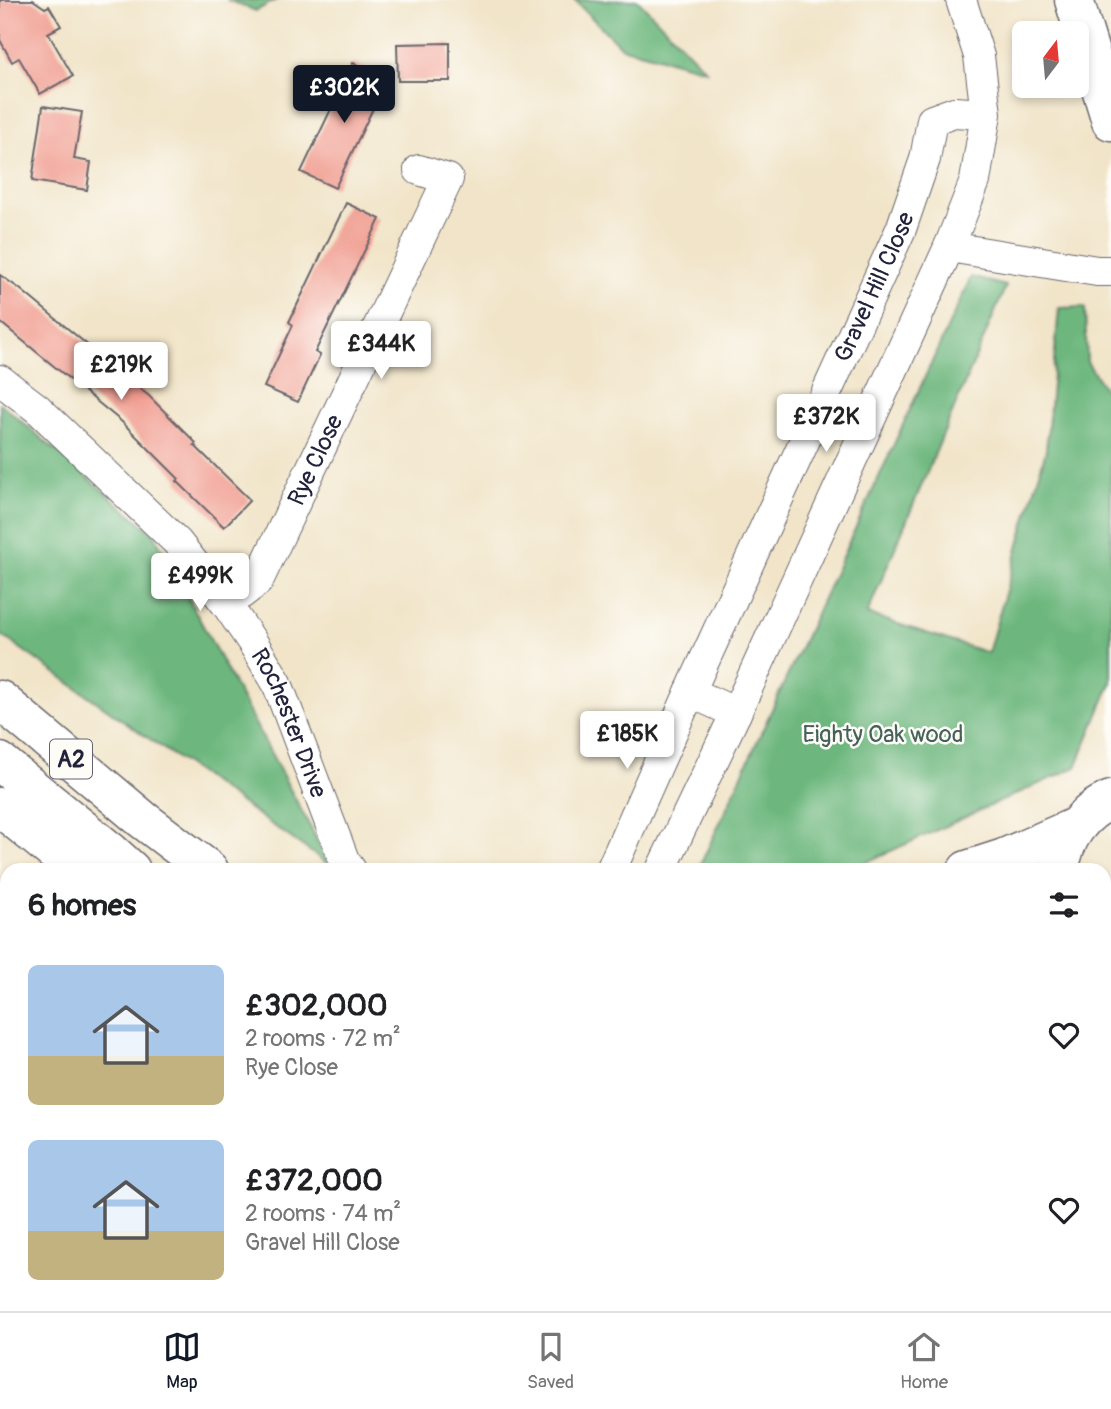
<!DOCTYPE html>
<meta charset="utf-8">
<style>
:root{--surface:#fff;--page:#f2f2f2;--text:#202124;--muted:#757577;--line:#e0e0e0;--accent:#111827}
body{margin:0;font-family:Pangolin,sans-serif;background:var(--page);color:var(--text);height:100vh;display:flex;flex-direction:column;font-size:26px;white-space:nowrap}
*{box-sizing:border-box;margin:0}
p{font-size:23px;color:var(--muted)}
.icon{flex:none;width:38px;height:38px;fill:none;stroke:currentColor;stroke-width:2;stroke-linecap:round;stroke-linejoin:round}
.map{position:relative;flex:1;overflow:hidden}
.side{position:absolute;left:0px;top:863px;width:1111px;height:450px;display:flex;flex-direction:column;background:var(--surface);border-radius:21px 21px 0 0;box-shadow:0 4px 10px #0003}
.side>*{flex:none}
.needle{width:46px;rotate:16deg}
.buttons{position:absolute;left:1012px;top:21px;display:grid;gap:14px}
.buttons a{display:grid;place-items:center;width:77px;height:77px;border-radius:10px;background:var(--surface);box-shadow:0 4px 10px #0003;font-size:35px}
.price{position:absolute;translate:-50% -60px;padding:0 16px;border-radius:7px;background:#fff;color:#222;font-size:23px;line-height:46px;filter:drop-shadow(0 2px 4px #0008)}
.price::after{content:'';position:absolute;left:50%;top:42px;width:21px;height:16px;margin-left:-10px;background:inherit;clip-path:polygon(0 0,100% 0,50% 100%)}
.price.active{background:var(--accent);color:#fff}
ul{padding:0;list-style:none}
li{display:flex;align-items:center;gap:21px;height:175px;padding:0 28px}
li span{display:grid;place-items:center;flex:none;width:196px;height:140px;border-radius:10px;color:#555}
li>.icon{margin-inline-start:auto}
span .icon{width:84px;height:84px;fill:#fffc;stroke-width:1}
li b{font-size:30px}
h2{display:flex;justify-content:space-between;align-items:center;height:84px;padding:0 28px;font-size:30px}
.menu{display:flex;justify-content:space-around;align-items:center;height:98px;border-top:2px solid var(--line);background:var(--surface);font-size:19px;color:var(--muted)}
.menu a{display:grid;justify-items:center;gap:4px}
.menu .active{color:var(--accent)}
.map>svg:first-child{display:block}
.green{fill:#87d695;stroke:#547c68;stroke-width:2}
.forest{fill:#6db77e;stroke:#486c5c;stroke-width:2}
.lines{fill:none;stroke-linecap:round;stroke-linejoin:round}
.stream{stroke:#48b6c2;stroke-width:9}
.building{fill:#f19c90}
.service-casing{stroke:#6a666c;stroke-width:18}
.minor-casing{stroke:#6a666c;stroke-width:32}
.primary-casing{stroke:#6a666c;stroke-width:41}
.trunk-casing{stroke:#6a666c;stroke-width:41}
.service{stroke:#fff;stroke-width:16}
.minor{stroke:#fff;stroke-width:30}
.primary{stroke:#fff;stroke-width:38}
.trunk{stroke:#fff;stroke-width:38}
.labels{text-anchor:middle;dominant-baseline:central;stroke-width:5;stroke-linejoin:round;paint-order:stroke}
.shield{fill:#fdfcf7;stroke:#646373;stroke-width:2}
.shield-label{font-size:23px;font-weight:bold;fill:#22223b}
.street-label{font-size:24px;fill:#22223b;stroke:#fdfcf7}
.park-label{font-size:24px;fill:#45615a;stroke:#fdfcf7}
</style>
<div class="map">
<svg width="1111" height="1311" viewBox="0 0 1111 1311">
<rect width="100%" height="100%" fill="#fdfcf7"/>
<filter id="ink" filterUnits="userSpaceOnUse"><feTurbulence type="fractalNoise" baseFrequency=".0143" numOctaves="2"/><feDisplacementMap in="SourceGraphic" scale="14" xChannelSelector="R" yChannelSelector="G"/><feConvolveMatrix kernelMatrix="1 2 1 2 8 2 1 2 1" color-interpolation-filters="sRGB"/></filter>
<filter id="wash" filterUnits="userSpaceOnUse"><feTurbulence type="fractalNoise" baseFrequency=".00686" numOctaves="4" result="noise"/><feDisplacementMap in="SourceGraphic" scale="28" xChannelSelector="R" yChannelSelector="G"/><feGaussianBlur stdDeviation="1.57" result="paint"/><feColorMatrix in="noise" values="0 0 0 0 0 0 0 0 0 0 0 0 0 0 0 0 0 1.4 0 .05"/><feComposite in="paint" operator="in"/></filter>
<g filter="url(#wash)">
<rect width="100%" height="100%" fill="#f1e4c8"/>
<path class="green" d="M 0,908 L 7,913 L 7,1190 L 0,1202 Z
M 1111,1057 L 1111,1311 L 963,1311 L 967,1306 L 1104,1306 L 1104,1069 Z
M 321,1306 L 381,1306 L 385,1311 L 375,1311 L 373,1308 L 367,1311 L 319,1311 Z"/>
<path class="forest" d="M 227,0 L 276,0 L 256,11 Z
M 574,0 L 638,0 L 706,70 L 621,47 Z
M 971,277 L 1006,286 L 867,614 L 988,653 L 1046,450 L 1059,308 L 1085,307 L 1087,362 L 1111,399 L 1111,683 L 1076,767 L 849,870 L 698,870 Z
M 0,403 L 154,534 L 331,866 L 0,634 Z
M 794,1306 L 854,1306 L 850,1311 L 788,1311 Z"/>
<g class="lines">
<path class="stream" d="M 0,889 L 7,895
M 412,1306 L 416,1311"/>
</g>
<g id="blocks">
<path class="building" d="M 0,0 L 33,0 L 45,8 L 49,6 L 61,26 L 48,33 L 73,76 L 40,94 L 19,58 L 12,62 L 0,40 Z
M 450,43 L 450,81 L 398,81 L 397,44 Z
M 353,63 L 387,79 L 335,188 L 301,172 Z
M 43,106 L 82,112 L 74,159 L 91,162 L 87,190 L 32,181 Z
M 346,203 L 380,219 L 315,352 L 320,355 L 298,402 L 264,387 L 293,325 L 289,322 Z
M 0,275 L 20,289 L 149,396 L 196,443 L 194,445 L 250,500 L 224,527 L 177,481 L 179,479 L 122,422 L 0,322 Z"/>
</g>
</g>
<g filter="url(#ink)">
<use href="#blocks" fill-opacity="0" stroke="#6a666c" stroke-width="2"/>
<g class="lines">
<g class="service-casing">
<path id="service" d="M 71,849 L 96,870
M 157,1306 L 169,1311
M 646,1306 L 650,1311
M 127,1311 L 139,1306"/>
</g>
<g class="minor-casing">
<g id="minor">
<path id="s1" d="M 961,0 L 979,56 L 986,114 L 975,181 L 949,247 L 736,713 L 690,692 L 901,229 L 925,159 L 932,120 L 954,112 L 986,114"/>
<path d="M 949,247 L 1097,271 L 1111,271"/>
<path id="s2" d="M 0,380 L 38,409 L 177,542 L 227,605 L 253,643 L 277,683 L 344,860 L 351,870"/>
<path id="s3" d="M 227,605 L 258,581 L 448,179 L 419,170"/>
<path d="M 611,870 L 690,692"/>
<path d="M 661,870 L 736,713"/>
</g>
</g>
<g class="primary-casing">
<path id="primary" d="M 1074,0 L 1111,121
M 1060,870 C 1063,839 1082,812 1111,800
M 1104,947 L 1111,950
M 1104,1012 L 1111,1002
M 886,1311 L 890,1306
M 937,1311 L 941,1306"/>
</g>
<g class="trunk-casing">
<path id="trunk" d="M 0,700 L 142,819 L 209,870
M 0,762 L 111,852 L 131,870
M 0,807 L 56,853 L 69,870
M 967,870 L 1004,858 L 1075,827
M 0,1250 L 7,1244
M 502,1306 L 507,1311
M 549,1306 L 553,1311
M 608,1306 L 613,1311
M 675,1306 L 678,1311"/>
</g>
<use href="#service" class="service"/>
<use href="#minor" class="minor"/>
<use href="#primary" class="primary"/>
<use href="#trunk" class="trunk"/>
</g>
</g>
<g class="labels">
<rect class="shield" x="50" y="739.5" width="42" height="39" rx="5"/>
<g class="shield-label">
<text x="71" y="759">A2</text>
</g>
<g class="street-label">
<text stroke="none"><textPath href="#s1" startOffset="1264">Gravel Hill Close</textPath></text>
<text stroke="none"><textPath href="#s3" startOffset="173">Rye Close</textPath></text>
<text stroke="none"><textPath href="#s2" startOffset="455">Rochester Drive</textPath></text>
</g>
<g class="park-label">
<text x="883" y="734">Eighty Oak wood</text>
</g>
</g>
</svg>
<div class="buttons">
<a><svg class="needle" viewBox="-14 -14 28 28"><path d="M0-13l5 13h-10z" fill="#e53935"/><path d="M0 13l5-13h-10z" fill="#757577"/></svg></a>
</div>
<b class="price active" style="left:344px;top:125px">£302K</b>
<b class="price" style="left:381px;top:381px">£344K</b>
<b class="price" style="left:121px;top:402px">£219K</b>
<b class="price" style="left:826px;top:454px">£372K</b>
<b class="price" style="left:200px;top:613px">£499K</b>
<b class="price" style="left:627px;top:771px">£185K</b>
<section class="side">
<h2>6 homes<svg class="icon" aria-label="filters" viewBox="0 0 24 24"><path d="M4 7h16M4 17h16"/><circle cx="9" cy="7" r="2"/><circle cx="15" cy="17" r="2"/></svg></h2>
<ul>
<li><span style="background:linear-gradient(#a9c7e8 65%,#c2b280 0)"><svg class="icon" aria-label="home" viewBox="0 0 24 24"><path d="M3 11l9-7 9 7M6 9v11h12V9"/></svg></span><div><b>£302,000</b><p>2 rooms · 72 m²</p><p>Rye Close</p></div><svg class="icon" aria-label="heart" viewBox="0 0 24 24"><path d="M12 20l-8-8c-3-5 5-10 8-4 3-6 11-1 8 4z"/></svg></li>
<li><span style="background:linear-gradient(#a9c7e8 65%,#c2b280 0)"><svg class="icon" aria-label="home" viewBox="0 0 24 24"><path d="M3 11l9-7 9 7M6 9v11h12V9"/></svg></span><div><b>£372,000</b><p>2 rooms · 74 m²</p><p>Gravel Hill Close</p></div><svg class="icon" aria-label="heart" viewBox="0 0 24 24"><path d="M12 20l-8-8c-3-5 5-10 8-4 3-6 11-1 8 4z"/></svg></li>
</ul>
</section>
</div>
<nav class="menu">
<a class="active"><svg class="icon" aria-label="map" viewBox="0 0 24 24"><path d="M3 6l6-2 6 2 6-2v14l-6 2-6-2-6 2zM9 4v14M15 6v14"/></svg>Map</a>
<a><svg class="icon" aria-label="saved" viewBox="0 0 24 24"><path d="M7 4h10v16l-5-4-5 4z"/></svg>Saved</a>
<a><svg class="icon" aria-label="home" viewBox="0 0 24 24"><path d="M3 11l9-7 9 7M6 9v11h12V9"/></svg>Home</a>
</nav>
